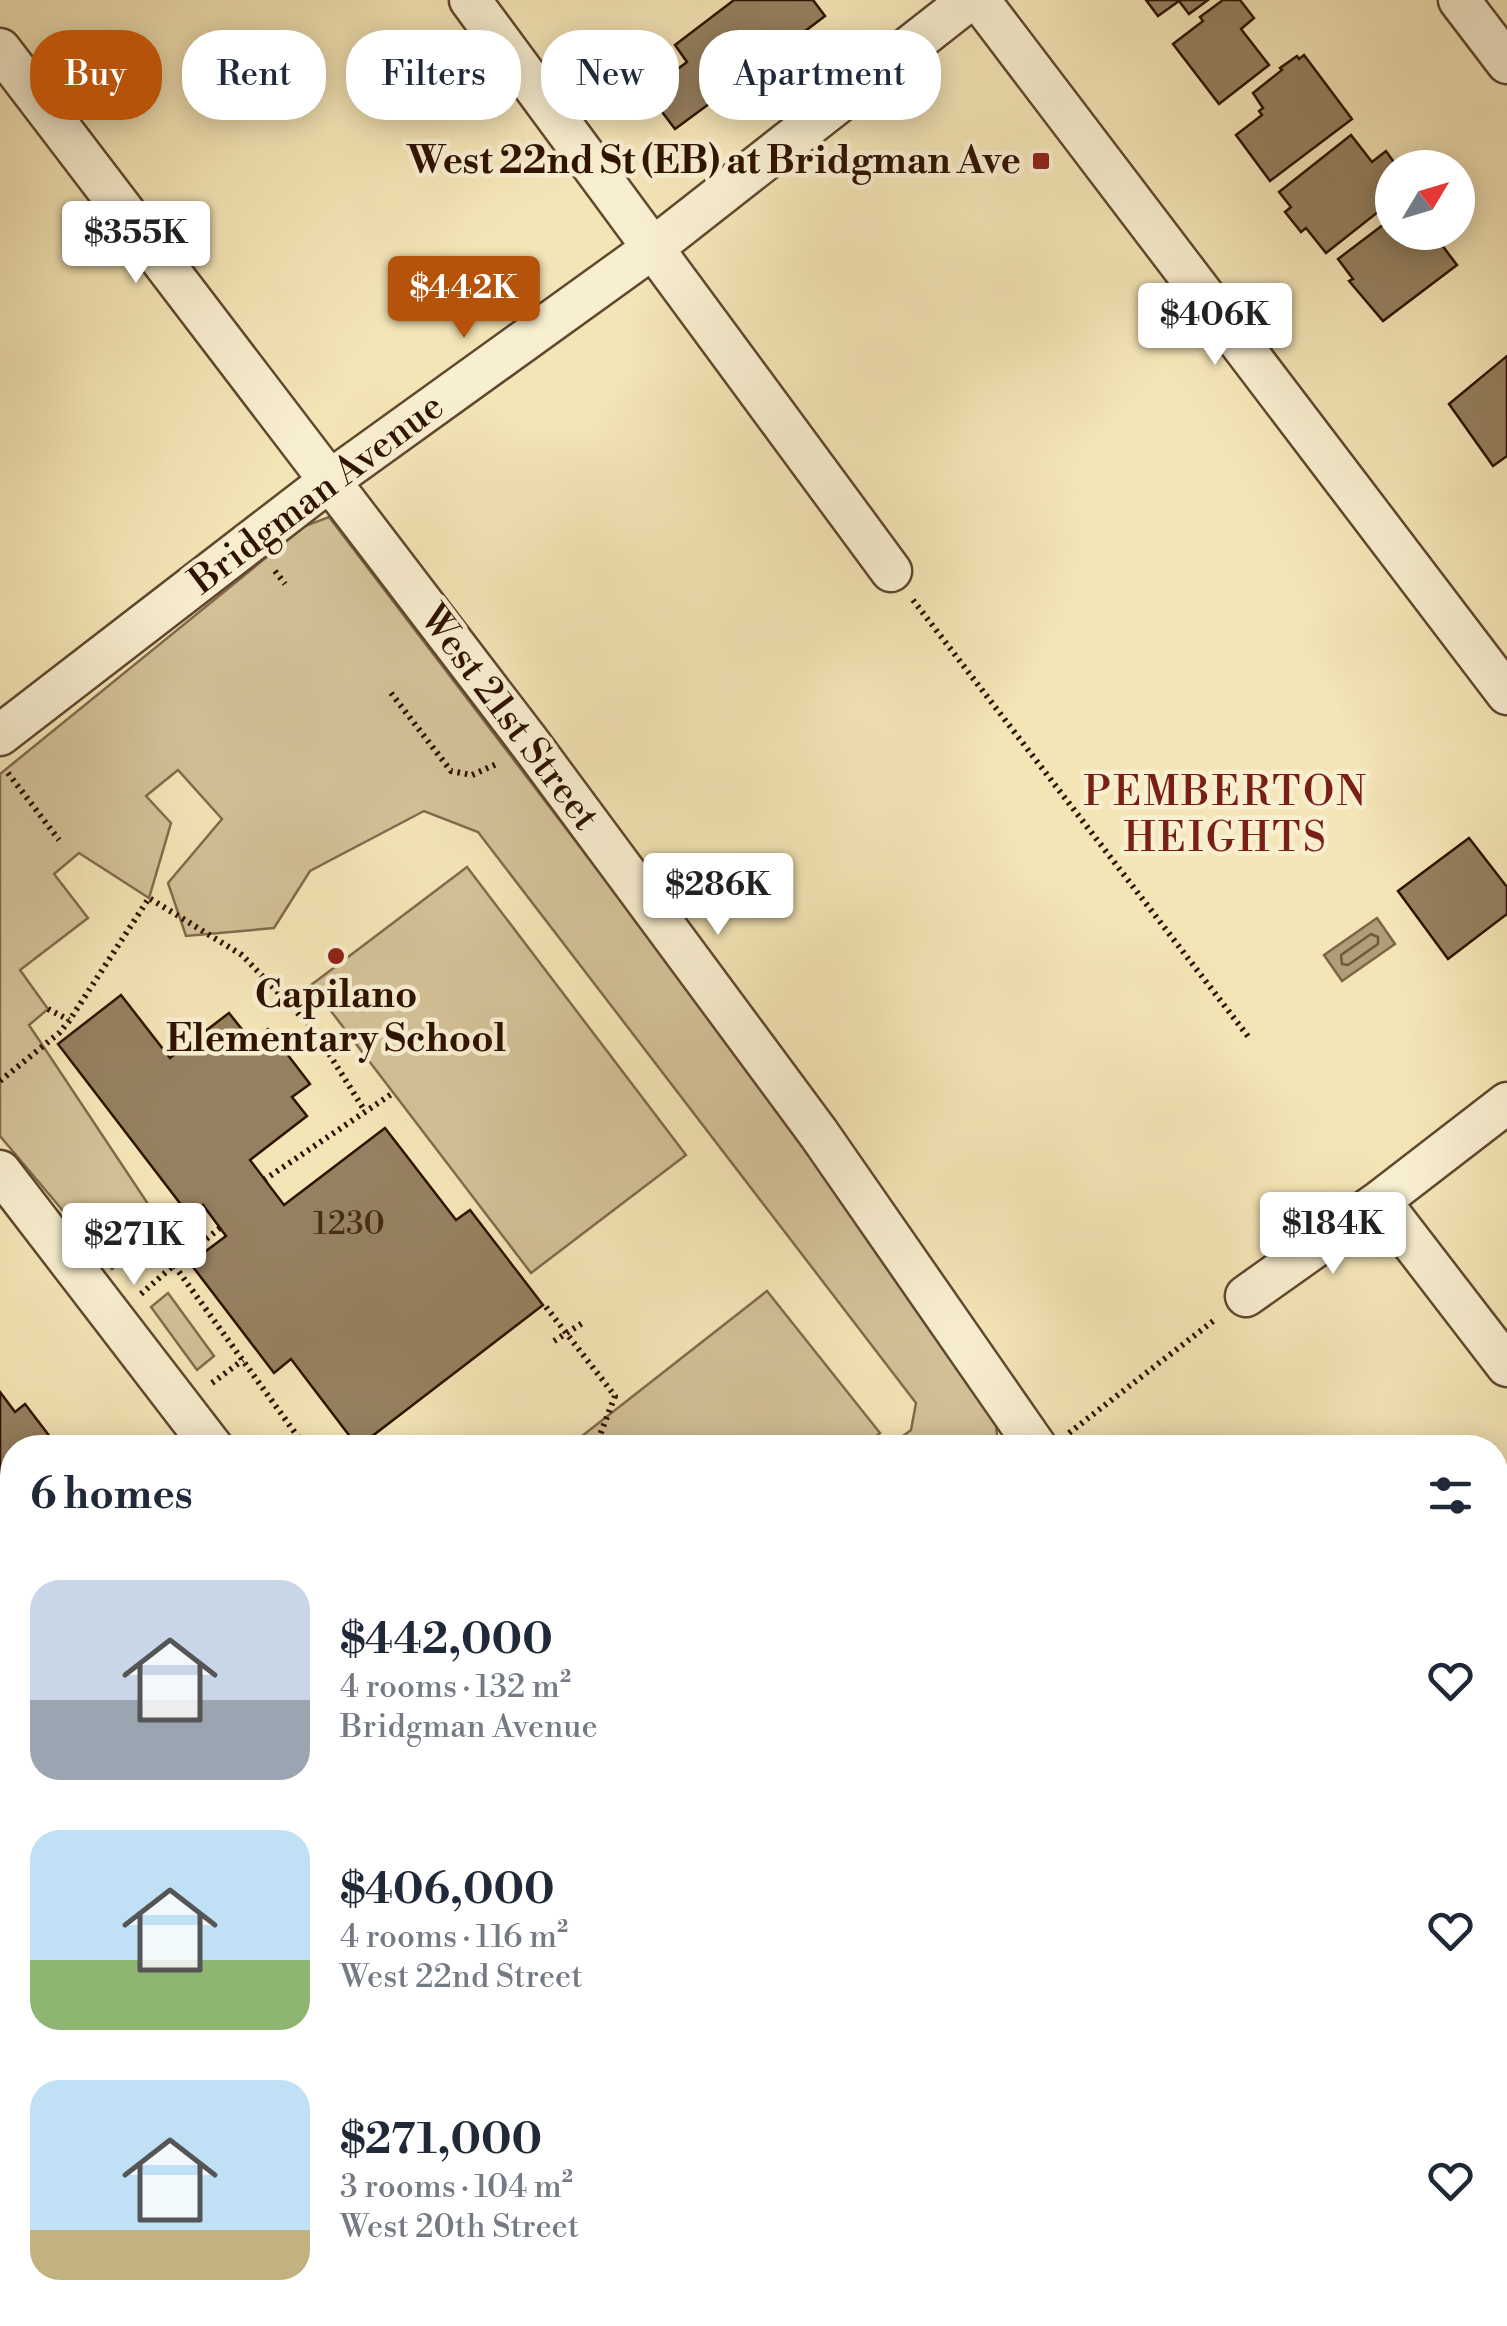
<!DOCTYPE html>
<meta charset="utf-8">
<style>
:root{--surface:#fff;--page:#f6f6f7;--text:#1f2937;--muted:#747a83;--accent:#b45309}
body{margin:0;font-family:"Libre Bodoni",serif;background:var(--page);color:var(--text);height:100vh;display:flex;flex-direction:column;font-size:38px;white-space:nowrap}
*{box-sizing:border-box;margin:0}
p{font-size:32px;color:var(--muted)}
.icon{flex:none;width:55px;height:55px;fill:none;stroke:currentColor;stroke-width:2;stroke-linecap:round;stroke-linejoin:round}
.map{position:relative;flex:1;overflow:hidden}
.sheet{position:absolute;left:0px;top:1435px;width:1508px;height:892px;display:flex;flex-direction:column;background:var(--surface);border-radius:40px 40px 0 0;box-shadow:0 5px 25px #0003}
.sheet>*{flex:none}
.guide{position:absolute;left:30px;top:30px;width:1000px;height:90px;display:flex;gap:20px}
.needle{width:65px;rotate:52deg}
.fabs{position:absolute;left:1375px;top:150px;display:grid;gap:20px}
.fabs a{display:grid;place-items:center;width:100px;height:100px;border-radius:50%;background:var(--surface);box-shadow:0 5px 25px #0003;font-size:50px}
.price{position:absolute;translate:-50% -85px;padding:0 22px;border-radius:10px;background:#fff;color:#222;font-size:32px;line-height:65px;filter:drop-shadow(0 2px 5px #0008)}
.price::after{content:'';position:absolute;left:50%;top:60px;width:30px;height:22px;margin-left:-15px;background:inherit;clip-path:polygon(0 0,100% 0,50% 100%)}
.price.active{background:var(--accent);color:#fff}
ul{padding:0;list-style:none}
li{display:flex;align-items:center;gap:30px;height:250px;padding:0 30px}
li span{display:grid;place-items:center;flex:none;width:280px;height:200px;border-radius:30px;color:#555}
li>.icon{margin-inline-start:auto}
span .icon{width:120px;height:120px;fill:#fffc;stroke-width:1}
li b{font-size:42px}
h2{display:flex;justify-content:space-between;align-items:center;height:120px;padding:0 30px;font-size:42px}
.pill{padding:0 35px;border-radius:40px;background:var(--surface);box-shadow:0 5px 25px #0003;font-size:35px;line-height:90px}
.pill.active{background:var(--accent);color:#fff}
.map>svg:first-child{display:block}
.green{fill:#d3c197;stroke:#816a4c;stroke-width:2.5}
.water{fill:#b19d78;stroke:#7d6548;stroke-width:2.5}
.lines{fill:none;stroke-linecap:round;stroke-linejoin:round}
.shore{stroke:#70583c;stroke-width:2.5}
.building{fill:#95805f;stroke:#2f1201;stroke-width:2.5}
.minor-casing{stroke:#60472e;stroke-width:45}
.path{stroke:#2f1201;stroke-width:6;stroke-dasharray:2.5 5;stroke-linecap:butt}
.minor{stroke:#f8eed0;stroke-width:40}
.poi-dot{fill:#8f2418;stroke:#f8eed0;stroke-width:4}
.labels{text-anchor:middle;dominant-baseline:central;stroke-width:9;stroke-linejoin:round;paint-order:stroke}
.number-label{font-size:32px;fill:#482e18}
.poi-label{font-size:38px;font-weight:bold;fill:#2f1201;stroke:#f8eed0;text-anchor:end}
.street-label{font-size:38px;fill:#2f1201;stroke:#f8eed0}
.neighbourhood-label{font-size:40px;letter-spacing:2.5px;fill:#7a1f14;stroke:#f8eed0}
</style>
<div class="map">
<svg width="1507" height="2326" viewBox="0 0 1507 2326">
<rect width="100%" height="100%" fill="#f4e5b6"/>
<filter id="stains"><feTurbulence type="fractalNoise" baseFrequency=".002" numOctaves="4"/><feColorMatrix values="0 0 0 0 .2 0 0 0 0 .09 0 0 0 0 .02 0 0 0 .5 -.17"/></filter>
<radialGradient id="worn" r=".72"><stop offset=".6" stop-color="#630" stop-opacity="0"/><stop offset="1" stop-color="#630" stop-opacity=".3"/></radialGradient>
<path class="green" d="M 329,517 L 994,1391 L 997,1436 L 983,1447 L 888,1447 L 911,1430 L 916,1403 L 478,832 L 424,811 L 310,871 L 274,928 L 186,936 L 168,883 L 222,819 L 178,770 L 146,796 L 171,823 L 149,898 L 79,853 L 54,874 L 88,918 L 20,970 L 48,1009 L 29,1025 L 164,1228 L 112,1269 L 0,1136 L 0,774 L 305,526 Z
M 467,867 L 686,1155 L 531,1273 L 311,985 Z
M 767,1291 L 880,1433 L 862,1448 L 568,1447 Z
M 168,1293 L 214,1356 L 197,1370 L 151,1307 Z"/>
<path class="water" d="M 1377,918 L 1395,944 L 1342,981 L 1324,955 Z"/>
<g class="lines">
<path class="shore" d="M 1371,934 L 1378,937 L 1378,944 L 1348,965 L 1342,964 L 1341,955 Z"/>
</g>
<path class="building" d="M 734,0 L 813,0 L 825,16 L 767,60 L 764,56 L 714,94 L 712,91 L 708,94 L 713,101 L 675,129 L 647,92 L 687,62 L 675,45 Z
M 1146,0 L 1208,0 L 1189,14 L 1179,1 L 1158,16 Z
M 1223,0 L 1240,0 L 1254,18 L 1241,29 L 1269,65 L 1219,104 L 1173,44 L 1203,21 L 1200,17 Z
M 1304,55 L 1352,119 L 1270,181 L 1236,135 L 1262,115 L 1259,111 L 1263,108 L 1253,93 L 1282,70 L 1280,68 L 1297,56 L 1299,59 Z
M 1351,135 L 1372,162 L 1386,151 L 1398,168 L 1392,168 L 1392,201 L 1326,253 L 1306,228 L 1301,232 L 1285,212 L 1291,207 L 1279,192 Z
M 1392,218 L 1392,232 L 1432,232 L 1457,265 L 1383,321 L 1349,281 L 1353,279 L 1338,259 Z
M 1507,356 L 1507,456 L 1493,466 L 1449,404 Z
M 1469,838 L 1507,887 L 1507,914 L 1448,959 L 1398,891 Z
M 121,995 L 170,1058 L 229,1013 L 252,1042 L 268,1029 L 310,1084 L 292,1097 L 307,1116 L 250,1160 L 284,1205 L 385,1128 L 456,1220 L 470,1210 L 543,1305 L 358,1447 L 291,1359 L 274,1373 L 190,1263 L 226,1236 L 203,1205 L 189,1215 L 58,1044 Z
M 0,1392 L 15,1412 L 25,1404 L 54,1442 L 47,1448 L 12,1448 L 12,1474 L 0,1484 Z
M 12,1982 L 12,2028 L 1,2014 L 5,2011 L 0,2005 L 0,1991 Z
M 1495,2248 L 1507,2263 L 1507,2310 L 1486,2326 L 1445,2326 L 1437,2315 L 1495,2315 Z
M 115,2315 L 210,2315 L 217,2325 L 124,2326 Z
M 1075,2315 L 1111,2315 L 1117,2323 L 1113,2326 L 1060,2326 Z"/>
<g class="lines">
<g class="minor-casing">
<path id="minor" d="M 470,0 L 891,571
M 979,0 L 1507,694
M 1459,0 L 1507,63
M 0,49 L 529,742 L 819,1134 L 1037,1448
M 0,735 L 328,482 L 653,248 L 969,0
M 0,1171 L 213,1448
M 1380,1201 L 1507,1366
M 1246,1296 L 1380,1201 L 1507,1103
M 0,1852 L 12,1842
M 1495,2051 L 1507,2066
M 0,2238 L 12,2229
M 863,2315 L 871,2326
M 1274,2315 L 1283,2326"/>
</g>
<path class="path" d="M 275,571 L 285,584
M 913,600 L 1250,1039
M 391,693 L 451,771 L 472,775 L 499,763
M 8,773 L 59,840
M 48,1009 L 69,1020
M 0,1081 L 59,1033 L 69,1021 L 149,898 L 242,955 L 314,1030 L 365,1111
M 264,1180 L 393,1093
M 220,1228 L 174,1265 L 306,1448
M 141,1294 L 174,1265
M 546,1307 L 615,1396 L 595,1448
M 554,1341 L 584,1322
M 212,1383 L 243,1360
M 1069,1433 L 1217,1318"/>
<use href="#minor" class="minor"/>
</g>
<g class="poi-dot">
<rect x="1031" y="151" width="20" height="20" rx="5"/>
<circle cx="336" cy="956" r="10"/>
</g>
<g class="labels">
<g class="number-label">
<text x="349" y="1224">1230</text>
</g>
<g class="poi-label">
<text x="1021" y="161">West 22nd St (EB) at Bridgman Ave</text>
<text x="336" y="995" text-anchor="middle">Capilano<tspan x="336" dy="44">Elementary School</tspan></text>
</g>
<g class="street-label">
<text transform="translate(317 494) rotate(-37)">Bridgman Avenue</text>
<text transform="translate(509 718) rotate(53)">West 21st Street</text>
</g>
<g class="neighbourhood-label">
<text x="1226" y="793">PEMBERTON<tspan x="1226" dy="46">HEIGHTS</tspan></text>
</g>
</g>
<rect width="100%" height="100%" filter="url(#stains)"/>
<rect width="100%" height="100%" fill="url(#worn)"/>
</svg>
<div class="fabs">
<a><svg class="needle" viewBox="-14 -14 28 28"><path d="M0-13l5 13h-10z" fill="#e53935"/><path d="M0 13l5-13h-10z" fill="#747a83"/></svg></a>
</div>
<b class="price" style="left:136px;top:286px">$355K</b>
<b class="price active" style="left:464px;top:341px">$442K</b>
<b class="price" style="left:1215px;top:368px">$406K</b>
<b class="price" style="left:718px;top:938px">$286K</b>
<b class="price" style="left:1333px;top:1277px">$184K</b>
<b class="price" style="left:134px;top:1288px">$271K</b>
<div class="guide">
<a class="pill active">Buy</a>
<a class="pill">Rent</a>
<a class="pill">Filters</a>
<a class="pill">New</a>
<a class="pill">Apartment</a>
</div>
<section class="sheet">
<h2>6 homes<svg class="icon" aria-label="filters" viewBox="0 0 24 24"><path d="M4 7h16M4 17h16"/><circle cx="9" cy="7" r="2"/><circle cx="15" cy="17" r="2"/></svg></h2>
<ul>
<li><span style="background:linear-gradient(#c9d6e8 60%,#9aa5b1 0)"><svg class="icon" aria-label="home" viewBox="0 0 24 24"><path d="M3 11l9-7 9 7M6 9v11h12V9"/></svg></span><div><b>$442,000</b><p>4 rooms · 132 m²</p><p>Bridgman Avenue</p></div><svg class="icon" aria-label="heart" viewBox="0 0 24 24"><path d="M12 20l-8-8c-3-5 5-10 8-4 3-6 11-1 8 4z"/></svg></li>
<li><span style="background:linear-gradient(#bfe0f5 65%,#8fb573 0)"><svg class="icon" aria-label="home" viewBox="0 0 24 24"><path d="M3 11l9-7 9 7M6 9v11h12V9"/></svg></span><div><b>$406,000</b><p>4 rooms · 116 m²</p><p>West 22nd Street</p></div><svg class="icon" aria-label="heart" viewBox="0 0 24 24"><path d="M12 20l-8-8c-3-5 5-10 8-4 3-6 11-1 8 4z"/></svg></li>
<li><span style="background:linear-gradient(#bfe0f5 75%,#c2b280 0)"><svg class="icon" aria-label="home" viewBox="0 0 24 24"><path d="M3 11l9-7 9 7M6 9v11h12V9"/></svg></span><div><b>$271,000</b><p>3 rooms · 104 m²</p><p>West 20th Street</p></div><svg class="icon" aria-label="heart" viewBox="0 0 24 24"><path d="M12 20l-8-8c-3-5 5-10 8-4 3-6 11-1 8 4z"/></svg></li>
</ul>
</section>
</div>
